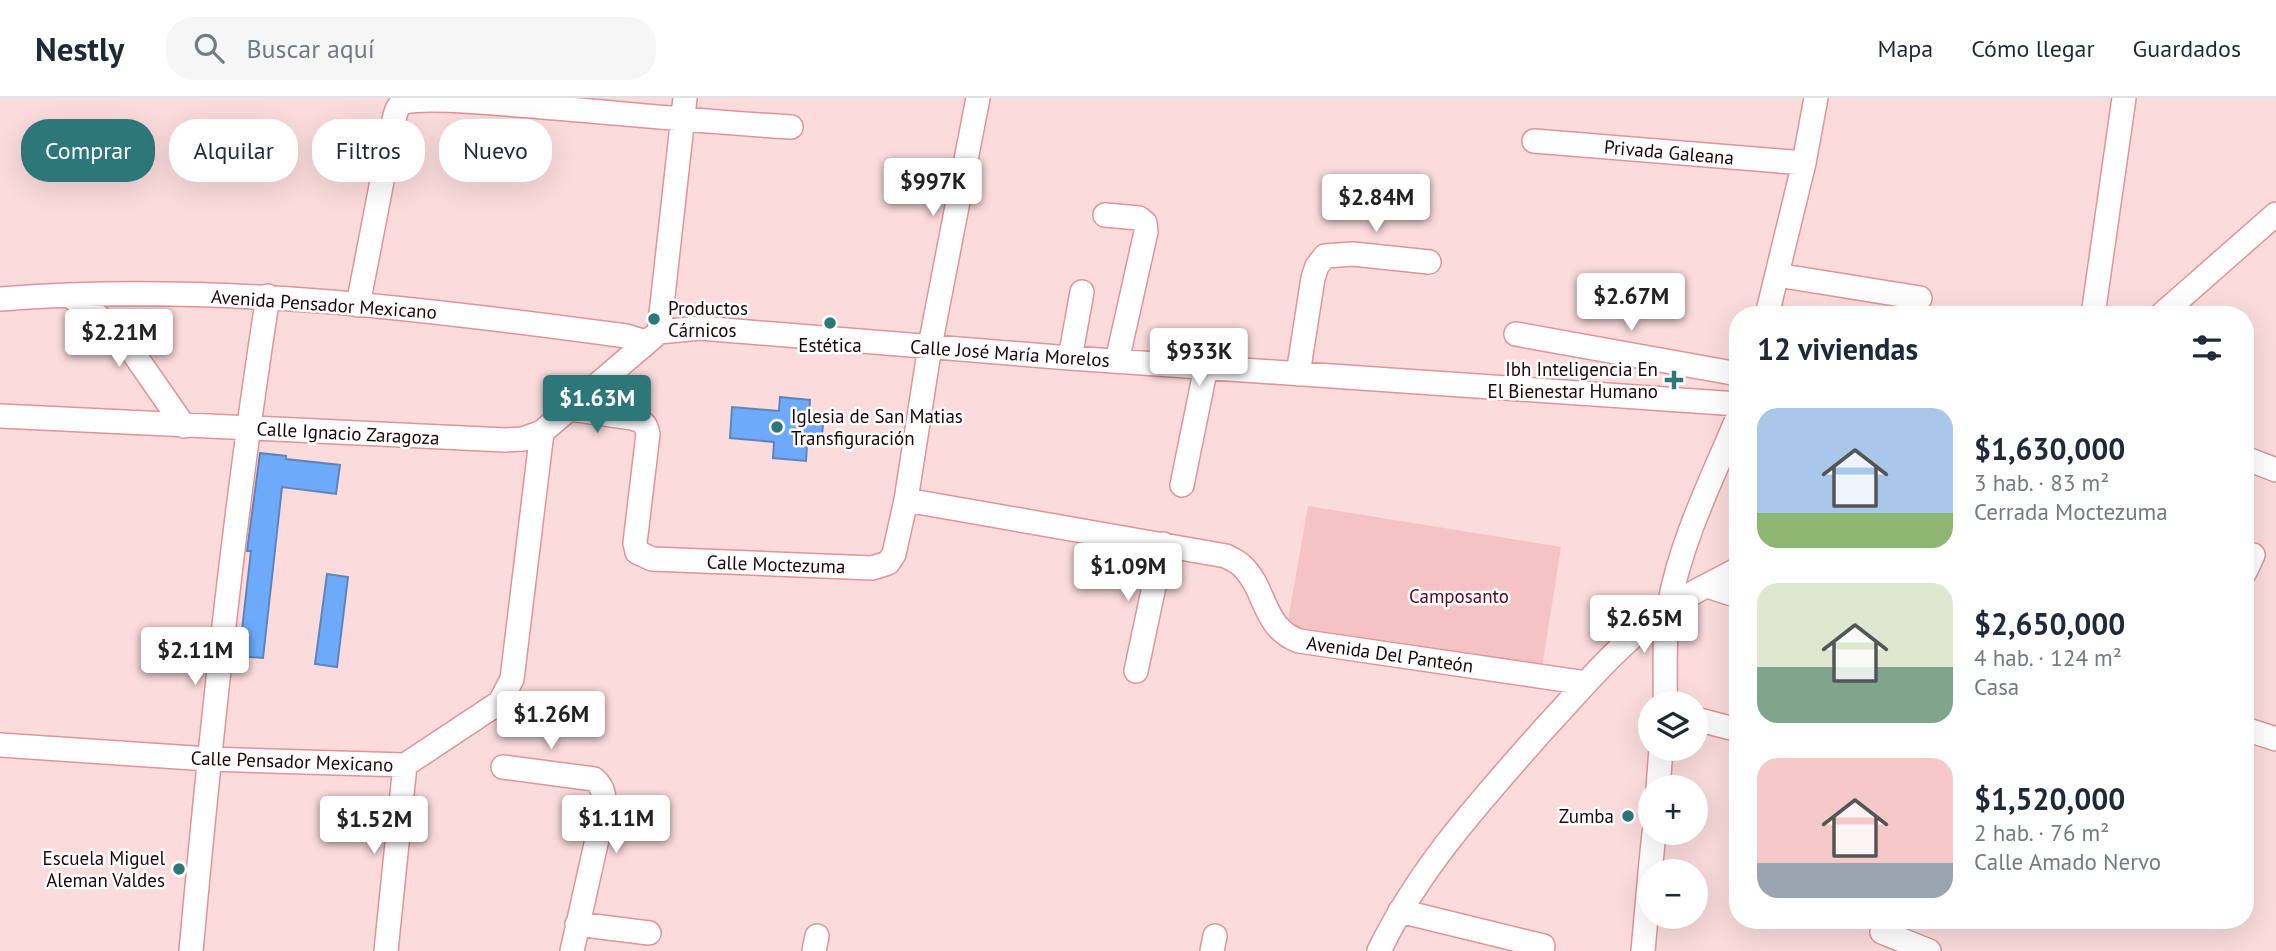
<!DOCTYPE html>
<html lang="es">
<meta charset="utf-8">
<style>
:root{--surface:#fff;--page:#f6f6f7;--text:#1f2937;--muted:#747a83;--line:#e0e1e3;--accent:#2d7778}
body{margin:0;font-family:"PT Sans",sans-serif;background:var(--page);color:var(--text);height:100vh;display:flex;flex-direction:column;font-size:26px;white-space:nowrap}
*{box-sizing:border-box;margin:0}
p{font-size:23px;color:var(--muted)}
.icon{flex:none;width:38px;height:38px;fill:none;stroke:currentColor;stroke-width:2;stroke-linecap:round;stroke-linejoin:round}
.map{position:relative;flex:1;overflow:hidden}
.drawer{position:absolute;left:1729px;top:208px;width:525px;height:623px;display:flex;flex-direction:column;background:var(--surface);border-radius:28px;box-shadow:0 7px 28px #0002}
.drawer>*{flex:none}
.hud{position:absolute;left:21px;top:21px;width:665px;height:63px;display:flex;gap:14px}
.fabs{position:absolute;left:1638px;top:593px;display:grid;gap:14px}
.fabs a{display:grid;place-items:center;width:70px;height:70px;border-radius:50%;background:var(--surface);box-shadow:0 7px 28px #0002;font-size:35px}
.price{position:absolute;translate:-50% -60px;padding:0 16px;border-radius:7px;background:#fff;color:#222;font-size:23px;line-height:46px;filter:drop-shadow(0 2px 4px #0008)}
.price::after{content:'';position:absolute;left:50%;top:42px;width:21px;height:16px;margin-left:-10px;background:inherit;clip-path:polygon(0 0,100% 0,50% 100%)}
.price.selected{background:var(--accent);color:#fff}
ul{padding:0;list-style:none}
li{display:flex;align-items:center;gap:21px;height:175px;padding:0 28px}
li span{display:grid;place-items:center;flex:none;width:196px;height:140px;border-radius:21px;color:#555}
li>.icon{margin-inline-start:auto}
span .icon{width:84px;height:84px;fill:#fffc;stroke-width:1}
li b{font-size:30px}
h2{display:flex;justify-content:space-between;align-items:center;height:84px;padding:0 28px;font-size:30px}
.tag{padding:0 24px;border-radius:28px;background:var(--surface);box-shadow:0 7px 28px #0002;font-size:24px;line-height:63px}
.tag.selected{background:var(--accent);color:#fff}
header{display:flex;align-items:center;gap:42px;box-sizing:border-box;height:98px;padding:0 35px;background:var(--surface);border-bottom:2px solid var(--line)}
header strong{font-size:33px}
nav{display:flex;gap:38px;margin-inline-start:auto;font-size:24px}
.search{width:490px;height:63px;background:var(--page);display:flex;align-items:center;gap:18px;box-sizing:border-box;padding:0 24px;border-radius:28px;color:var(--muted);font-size:26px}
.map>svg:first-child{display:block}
.green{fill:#f6c3c5}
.building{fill:#6daafb;stroke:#5e85b8;stroke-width:2}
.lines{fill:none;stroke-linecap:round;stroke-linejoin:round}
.minor-casing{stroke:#df9498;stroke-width:26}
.minor{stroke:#fff;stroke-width:23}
.poi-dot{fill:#2d7778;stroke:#fff;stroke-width:2.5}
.labels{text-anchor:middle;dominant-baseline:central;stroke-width:5;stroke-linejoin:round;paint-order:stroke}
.street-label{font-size:19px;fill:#1c0407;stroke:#fff}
.poi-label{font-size:19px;fill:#1c0407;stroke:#fff;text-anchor:end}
.park-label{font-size:19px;fill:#5d041a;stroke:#fff}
</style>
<header>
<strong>Nestly</strong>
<div class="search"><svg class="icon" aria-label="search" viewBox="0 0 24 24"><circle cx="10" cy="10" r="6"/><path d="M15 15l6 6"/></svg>Buscar aquí</div>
<nav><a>Mapa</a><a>Cómo llegar</a><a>Guardados</a></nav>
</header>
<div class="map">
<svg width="2276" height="853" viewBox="0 0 2276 853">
<rect width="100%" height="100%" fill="#fbdbdc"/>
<path class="green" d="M 1308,408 L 1561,449 L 1541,576 L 1286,534 Z"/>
<path class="building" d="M 780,299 L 810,302 L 809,316 L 824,317 L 821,347 L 807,346 L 806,363 L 773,360 L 774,344 L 730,340 L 732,309 L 779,313 Z
M 260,355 L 286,358 L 286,361 L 340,367 L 336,396 L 282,389 L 263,560 L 239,558 L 251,453 L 247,453 Z
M 327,476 L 348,479 L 337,569 L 315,566 Z"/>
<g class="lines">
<g class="minor-casing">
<path id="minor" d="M 1534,43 L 1804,65
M 1105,117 L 1139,120 L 1145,125 L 1146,134 L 1117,263
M 1777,177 L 1920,200
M 70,198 L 107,225 L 125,243 L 184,328
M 0,201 C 209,184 419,210 626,238 L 646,244
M 358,207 L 394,21 C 396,14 397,7 405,4 C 422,0 460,3 479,4 C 583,11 687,23 791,29
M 1767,217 L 1804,65 L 1816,0
M 2093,217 L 2124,0
M 2161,217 L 2276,116
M 659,234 L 685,0
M 1516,236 L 1738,276
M 1070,260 L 1082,194
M 1298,276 L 1313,180 L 1317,168 L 1325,158 L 1353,156 L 1429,164
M 570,311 L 632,320 C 642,323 646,325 648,336 L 635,445 L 637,454 L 652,461 L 872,470 L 888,465 L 894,456 L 906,402 L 930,248 L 978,0
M 0,318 L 505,342 L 523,341 L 542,334 L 659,234 L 700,230 L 1070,260 L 1738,306
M 2245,360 L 2276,372
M 1182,387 L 1206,269
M 906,402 L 1226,458 C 1231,461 1237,463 1241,467 C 1267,490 1261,529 1299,543 L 1586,585
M 2245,474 L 2253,457
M 1707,488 L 1738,498
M 1136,573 L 1163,446
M 1665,606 C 1666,574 1663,539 1669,508 C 1681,442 1712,381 1738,319
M 1696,621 L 1738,632
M 2245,631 L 2276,641
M 0,647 L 208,661 L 405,667 L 500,604 L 512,581 L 542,334
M 503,669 L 594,681 C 607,692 604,703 602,719 L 572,853
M 1658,690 L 1661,651
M 1650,774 L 1654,735
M 1400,813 L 1543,848
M 577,826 L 649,835
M 1882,834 L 1929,853
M 191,853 C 211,634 234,416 268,198
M 386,853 L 405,667
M 814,853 L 817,838
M 1212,853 L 1215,838
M 1379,853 C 1419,770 1482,701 1543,632 C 1582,590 1621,543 1668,510 C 1690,495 1715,484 1738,471
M 1643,853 L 1650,775"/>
</g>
<use href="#minor" class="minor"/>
</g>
<g class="poi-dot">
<circle cx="654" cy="221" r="7"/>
<circle cx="830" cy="225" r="7"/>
<path d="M1670.5 271.5h7v7h7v7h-7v7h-7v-7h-7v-7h7z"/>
<circle cx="777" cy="329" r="7"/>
<circle cx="1628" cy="718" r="7"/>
<circle cx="179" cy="771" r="7"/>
</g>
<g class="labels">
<g class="street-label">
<text transform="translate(1669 54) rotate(5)">Privada Galeana</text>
<text transform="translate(324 206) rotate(4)">Avenida Pensador Mexicano</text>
<text transform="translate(1010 255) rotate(4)">Calle José María Morelos</text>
<text transform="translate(348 335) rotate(3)">Calle Ignacio Zaragoza</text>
<text transform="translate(776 466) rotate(2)">Calle Moctezuma</text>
<text transform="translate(1390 556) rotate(8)">Avenida Del Panteón</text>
<text transform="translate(292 663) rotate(2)">Calle Pensador Mexicano</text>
</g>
<g class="poi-label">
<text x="668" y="210" text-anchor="start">Productos<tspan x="668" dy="22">Cárnicos</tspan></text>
<text x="830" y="247" text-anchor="middle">Estética</text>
<text x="1658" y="271">Ibh Inteligencia En<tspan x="1658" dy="22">El Bienestar Humano</tspan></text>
<text x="791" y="318" text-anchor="start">Iglesia de San Matias<tspan x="791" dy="22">Transfiguración</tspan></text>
<text x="1614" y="718">Zumba</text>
<text x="165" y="760">Escuela Miguel<tspan x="165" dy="22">Aleman Valdes</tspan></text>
</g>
<g class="park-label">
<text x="1459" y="498">Camposanto</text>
</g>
</g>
</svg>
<div class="fabs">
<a><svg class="icon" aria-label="layers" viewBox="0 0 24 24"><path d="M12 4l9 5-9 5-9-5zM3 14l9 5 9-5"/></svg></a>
<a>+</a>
<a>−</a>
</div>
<b class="price" style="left:933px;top:120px">$997K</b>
<b class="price" style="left:1376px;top:136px">$2.84M</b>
<b class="price" style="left:1631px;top:235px">$2.67M</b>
<b class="price" style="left:119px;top:271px">$2.21M</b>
<b class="price" style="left:1199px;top:290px">$933K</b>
<b class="price selected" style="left:597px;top:337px">$1.63M</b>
<b class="price" style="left:1128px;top:505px">$1.09M</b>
<b class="price" style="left:1644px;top:557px">$2.65M</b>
<b class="price" style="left:195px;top:589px">$2.11M</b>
<b class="price" style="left:551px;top:653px">$1.26M</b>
<b class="price" style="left:616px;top:757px">$1.11M</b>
<b class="price" style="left:374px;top:758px">$1.52M</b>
<div class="hud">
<a class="tag selected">Comprar</a>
<a class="tag">Alquilar</a>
<a class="tag">Filtros</a>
<a class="tag">Nuevo</a>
</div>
<section class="drawer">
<h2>12 viviendas<svg class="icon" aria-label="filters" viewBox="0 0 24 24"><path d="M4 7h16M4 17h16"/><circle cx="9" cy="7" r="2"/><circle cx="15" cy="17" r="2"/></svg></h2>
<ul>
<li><span style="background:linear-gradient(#a9c7e8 75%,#8fb573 0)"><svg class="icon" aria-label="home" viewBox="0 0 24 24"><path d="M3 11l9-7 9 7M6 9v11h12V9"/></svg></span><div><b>$1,630,000</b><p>3 hab. · 83 m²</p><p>Cerrada Moctezuma</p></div></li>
<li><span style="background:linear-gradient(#dfe7d0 60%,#7fa58c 0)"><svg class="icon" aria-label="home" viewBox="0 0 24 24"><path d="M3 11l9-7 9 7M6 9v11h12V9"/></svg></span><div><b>$2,650,000</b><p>4 hab. · 124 m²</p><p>Casa</p></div></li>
<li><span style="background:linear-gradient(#f6c9c9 75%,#9aa5b1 0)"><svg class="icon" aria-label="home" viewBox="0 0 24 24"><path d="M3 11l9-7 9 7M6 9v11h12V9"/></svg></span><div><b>$1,520,000</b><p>2 hab. · 76 m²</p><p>Calle Amado Nervo</p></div></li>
</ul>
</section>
</div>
